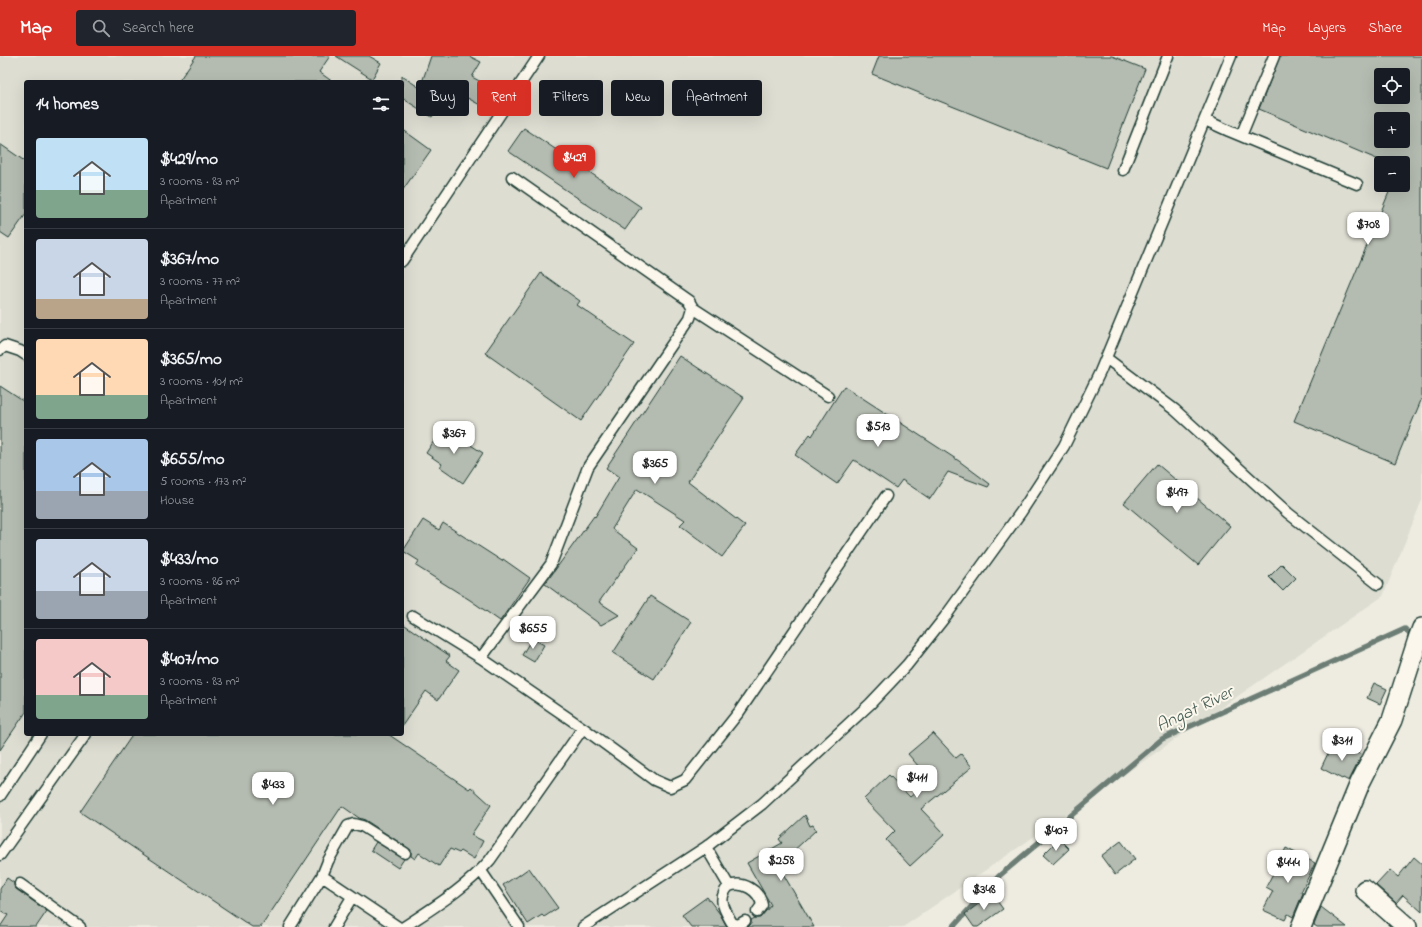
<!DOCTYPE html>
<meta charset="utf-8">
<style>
:root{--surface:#171b24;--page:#20242c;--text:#f1f3f6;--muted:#9ea1a6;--line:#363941;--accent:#d93025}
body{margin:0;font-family:"Indie Flower",sans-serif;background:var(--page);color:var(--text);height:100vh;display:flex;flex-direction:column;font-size:15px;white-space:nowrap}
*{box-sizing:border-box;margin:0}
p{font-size:13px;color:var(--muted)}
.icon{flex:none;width:22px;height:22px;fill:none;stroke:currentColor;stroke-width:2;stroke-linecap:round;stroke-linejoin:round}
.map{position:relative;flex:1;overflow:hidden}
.panel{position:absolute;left:24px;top:24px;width:380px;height:656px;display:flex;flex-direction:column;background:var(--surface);border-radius:4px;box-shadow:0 4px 16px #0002}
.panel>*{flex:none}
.top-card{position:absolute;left:416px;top:24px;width:380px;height:36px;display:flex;gap:8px}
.tools{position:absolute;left:1374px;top:12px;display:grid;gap:8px}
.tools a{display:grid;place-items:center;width:36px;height:36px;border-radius:4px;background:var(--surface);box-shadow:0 4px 16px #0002;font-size:20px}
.price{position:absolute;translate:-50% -34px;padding:0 9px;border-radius:8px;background:#fff;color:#222;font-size:13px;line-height:26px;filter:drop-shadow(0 1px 2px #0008)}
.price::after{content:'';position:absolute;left:50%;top:24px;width:12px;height:9px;margin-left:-6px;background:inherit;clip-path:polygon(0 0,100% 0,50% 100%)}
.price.on{background:var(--accent);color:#fff}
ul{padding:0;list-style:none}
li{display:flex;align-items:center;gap:12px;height:100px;padding:0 12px}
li+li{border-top:1px solid var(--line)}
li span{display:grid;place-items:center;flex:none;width:112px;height:80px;border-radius:4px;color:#555}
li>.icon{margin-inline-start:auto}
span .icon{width:48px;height:48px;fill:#fffc;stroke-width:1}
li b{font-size:17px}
h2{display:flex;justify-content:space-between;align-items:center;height:48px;padding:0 12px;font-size:17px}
.pill{padding:0 14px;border-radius:4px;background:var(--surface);box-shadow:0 4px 16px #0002;font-size:14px;line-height:36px}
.pill.on{background:var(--accent);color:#fff}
header{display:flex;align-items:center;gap:24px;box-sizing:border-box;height:56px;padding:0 20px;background:var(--accent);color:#fff}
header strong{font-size:19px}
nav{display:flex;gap:22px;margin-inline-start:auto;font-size:14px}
.search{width:280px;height:36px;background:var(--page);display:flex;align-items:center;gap:10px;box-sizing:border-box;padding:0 14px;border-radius:4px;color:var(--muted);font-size:15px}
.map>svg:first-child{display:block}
.built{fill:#ddddd2;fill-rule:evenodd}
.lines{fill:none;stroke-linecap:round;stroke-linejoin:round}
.stream{stroke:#6c7d74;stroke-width:5.5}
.building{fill:#b4bbb0;stroke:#1f3d34;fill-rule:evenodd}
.service-casing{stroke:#1f3d34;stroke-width:13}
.minor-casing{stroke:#1f3d34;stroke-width:22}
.service{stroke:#fbf7ec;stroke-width:10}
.minor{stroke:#fbf7ec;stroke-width:19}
.labels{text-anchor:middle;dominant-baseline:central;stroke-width:4;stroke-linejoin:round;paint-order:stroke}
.water-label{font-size:18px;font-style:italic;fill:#455d54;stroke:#fbf7ec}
</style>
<header>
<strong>Map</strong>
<div class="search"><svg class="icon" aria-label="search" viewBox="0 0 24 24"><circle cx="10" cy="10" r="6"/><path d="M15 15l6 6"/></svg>Search here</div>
<nav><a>Map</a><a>Layers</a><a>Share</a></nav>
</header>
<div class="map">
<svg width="1422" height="871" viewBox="0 0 1422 871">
<rect width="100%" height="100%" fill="#eeece1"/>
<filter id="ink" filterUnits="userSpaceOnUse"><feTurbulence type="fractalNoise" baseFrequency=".025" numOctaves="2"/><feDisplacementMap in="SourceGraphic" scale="8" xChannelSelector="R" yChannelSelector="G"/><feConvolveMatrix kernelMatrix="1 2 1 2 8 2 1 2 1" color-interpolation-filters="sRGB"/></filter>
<g filter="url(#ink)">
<path class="built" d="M 0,0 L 1422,0 L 1422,444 L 1383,540 L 903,871 L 0,871 ZM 1381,19 L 1403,19 L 1403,41 L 1381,41 ZM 26,26 L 402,26 L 402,678 L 26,678 ZM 1381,63 L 1403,63 L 1403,85 L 1381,85 ZM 1381,107 L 1403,107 L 1403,129 L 1381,129 Z"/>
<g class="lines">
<path class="stream" d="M 953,871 L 999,820 L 1162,683 L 1405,573 L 1413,582"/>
</g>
<path class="building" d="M 196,0 L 330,0 L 319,16 L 333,26 L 178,26 Z
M 336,0 L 369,0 L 381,7 L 372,23 Z
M 431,0 L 469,0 L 481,6 L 472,21 L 492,32 L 482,50 L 462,39 L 458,46 L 446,39 L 432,61 L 402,42 L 402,20 L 420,32 Z
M 879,0 L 1112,0 L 1145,13 L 1106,112 L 872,18 Z
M 1280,0 L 1422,0 L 1422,342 L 1395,407 L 1294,365 L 1392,129 L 1403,129 L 1403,107 L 1386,107 L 1259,53 ZM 1381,19 L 1403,19 L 1403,41 L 1381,41 ZM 1381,63 L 1403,63 L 1403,85 L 1381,85 Z
M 524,72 L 641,151 L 625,174 L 508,95 Z
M 402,73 L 431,94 L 402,135 Z
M 0,88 L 26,106 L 26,158 L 9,182 L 0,176 Z
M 541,217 L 580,245 L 577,249 L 634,288 L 581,365 L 485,297 Z
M 680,300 L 744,342 L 688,426 L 745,470 L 722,501 L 680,469 L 685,464 L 637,433 L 612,473 L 638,492 L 599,546 L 619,559 L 601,569 L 545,528 L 594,460 L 595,461 L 619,421 L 606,412 Z
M 0,330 L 26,347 L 26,656 L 0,694 Z
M 844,330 L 959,405 L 990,428 L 988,431 L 948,416 L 930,443 L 902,424 L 896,432 L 854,404 L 837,428 L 795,399 L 810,378 L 812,380 Z
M 443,371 L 483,397 L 463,427 L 440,411 L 442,408 L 426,397 Z
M 1157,408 L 1230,470 L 1198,509 L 1124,447 Z
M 423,464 L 439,474 L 443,467 L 502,505 L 503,503 L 530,522 L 500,565 L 470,544 L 416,510 L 419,505 L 403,495 Z
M 1282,508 L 1296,522 L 1283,535 L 1269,521 Z
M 650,540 L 691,566 L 654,623 L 613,597 Z
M 402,567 L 450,600 L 446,605 L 459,614 L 438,644 L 426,635 L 402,670 Z
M 532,582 L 544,589 L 534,606 L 522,599 Z
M 1374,627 L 1387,633 L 1380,648 L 1367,642 Z
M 933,677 L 956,702 L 961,698 L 972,711 L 921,753 L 945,778 L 910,810 L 886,784 L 895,775 L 864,743 L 889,719 L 910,741 L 930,724 L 908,698 Z
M 133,678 L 388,678 L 469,733 L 471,731 L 491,749 L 471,779 L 483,785 L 474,803 L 461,795 L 459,797 L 450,793 L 439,810 L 419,797 L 415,803 L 411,800 L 411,794 L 408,792 L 365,764 L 359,762 L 342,750 L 261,871 L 252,871 L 80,756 Z
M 1340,688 L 1362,699 L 1349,725 L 1343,722 L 1342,723 L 1321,712 L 1332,689 L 1338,692 Z
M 805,759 L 810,770 L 813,769 L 816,774 L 778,809 L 814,871 L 748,871 L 751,868 L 751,864 L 755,862 L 760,862 L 771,849 L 747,807 L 782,787 L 779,783 Z
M 1059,783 L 1069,793 L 1053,808 L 1043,799 Z
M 1121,785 L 1135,803 L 1115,819 L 1101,800 Z
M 376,786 L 404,803 L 398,812 L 371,794 Z
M 1286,792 L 1315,807 L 1301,836 L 1303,837 L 1293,861 L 1288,858 L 1285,864 L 1263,854 L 1273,835 L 1266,831 Z
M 1414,801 L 1422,808 L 1422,856 L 1403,839 L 1396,847 L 1376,829 L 1390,814 L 1398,821 Z
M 529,812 L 558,852 L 544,861 L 542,859 L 528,868 L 503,829 L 515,821 L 515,822 Z
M 7,822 L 14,827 L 14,830 L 16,833 L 47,855 L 36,871 L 0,871 L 8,859 L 0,854 L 0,833 Z
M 992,838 L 1003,853 L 978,871 L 974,871 L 965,858 Z
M 707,841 L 720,858 L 727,871 L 691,871 L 682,859 Z
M 1321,851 L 1347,871 L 1317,871 L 1314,869 Z"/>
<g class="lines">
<g class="service-casing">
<path id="service" d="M 1205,64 L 1229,75 L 1357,128
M 1241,80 L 1274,0
M 1123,114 L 1168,0
M 402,205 L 539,0
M 693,252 L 828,340
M 0,294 L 5,290 L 20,295 L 26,299
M 1106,302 L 1175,354 L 1288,457 L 1378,528
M 413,560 L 481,602 L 583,672 L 654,724 L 670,731 L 685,724 L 739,656 L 886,440
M 481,602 L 551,508 L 588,411 L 690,262 L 693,252 L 689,245 L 512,121
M 0,740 L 41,678
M 706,791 L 729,830
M 0,799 L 86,678
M 481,815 L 519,871
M 322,820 L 328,805 L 348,770 L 354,768 L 362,770 L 405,797
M 20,828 L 80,871
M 745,865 L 738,869 L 732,867 C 725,854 716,843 729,830 C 743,825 759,834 762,849 L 757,856
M 290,871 L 322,820 L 398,871
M 334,871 L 352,841
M 404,871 C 434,851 466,832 490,804 L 583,672
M 583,871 L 706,791 L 762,748 L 870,648 L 907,609 L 945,561 L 1021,456 L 1064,390 L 1100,316 L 1231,0"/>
</g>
<g class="minor-casing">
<path id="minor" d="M 1365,834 L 1407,871
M 1301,871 L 1360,727 L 1392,664 L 1419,580 L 1422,572"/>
</g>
<use href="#service" class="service"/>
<use href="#minor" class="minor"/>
</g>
</g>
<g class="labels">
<g class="water-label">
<text transform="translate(1195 654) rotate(-26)">Angat River</text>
</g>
</g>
</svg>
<div class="tools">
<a><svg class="icon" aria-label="locate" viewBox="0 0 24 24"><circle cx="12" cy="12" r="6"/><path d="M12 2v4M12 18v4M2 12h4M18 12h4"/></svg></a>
<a>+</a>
<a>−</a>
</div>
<b class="price on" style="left:574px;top:123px">$429</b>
<b class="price" style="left:1368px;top:190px">$708</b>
<b class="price" style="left:878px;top:392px">$513</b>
<b class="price" style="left:454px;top:399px">$367</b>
<b class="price" style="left:655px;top:429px">$365</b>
<b class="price" style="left:1177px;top:458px">$497</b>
<b class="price" style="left:533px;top:594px">$655</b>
<b class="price" style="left:1342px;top:706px">$311</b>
<b class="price" style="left:917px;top:743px">$411</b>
<b class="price" style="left:273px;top:750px">$433</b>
<b class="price" style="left:1056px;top:796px">$407</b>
<b class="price" style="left:781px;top:826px">$258</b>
<b class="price" style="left:1288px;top:828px">$444</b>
<b class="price" style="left:984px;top:855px">$348</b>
<div class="top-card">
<a class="pill">Buy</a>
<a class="pill on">Rent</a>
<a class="pill">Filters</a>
<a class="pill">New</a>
<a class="pill">Apartment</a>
</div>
<section class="panel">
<h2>14 homes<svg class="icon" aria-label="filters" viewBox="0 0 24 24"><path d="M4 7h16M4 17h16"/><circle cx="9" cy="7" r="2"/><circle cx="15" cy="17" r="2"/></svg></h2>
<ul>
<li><span style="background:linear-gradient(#bfe0f5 65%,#7fa58c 0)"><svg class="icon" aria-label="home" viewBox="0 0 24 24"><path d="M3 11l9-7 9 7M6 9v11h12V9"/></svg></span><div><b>$429/mo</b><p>3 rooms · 83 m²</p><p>Apartment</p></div></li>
<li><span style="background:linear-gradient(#c9d6e8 75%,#b9a48a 0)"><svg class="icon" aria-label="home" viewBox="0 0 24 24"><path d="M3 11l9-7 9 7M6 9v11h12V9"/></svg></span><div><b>$367/mo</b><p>3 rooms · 77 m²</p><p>Apartment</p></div></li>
<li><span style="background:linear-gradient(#ffd9b3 70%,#7fa58c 0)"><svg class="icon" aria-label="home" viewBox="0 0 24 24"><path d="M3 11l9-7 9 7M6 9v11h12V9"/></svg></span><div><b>$365/mo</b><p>3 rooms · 101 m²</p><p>Apartment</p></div></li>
<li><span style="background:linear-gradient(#a9c7e8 65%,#9aa5b1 0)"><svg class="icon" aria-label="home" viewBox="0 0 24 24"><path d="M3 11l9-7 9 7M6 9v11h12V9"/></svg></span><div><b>$655/mo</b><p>5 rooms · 173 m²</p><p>House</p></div></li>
<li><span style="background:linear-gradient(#c9d6e8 65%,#9aa5b1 0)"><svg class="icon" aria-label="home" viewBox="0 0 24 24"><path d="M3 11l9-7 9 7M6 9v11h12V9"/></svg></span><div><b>$433/mo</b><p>3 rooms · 86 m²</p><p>Apartment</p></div></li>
<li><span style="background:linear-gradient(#f6c9c9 70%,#7fa58c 0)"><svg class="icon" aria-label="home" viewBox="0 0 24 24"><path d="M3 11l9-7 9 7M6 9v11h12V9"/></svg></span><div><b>$407/mo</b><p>3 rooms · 83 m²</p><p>Apartment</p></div></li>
</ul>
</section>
</div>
